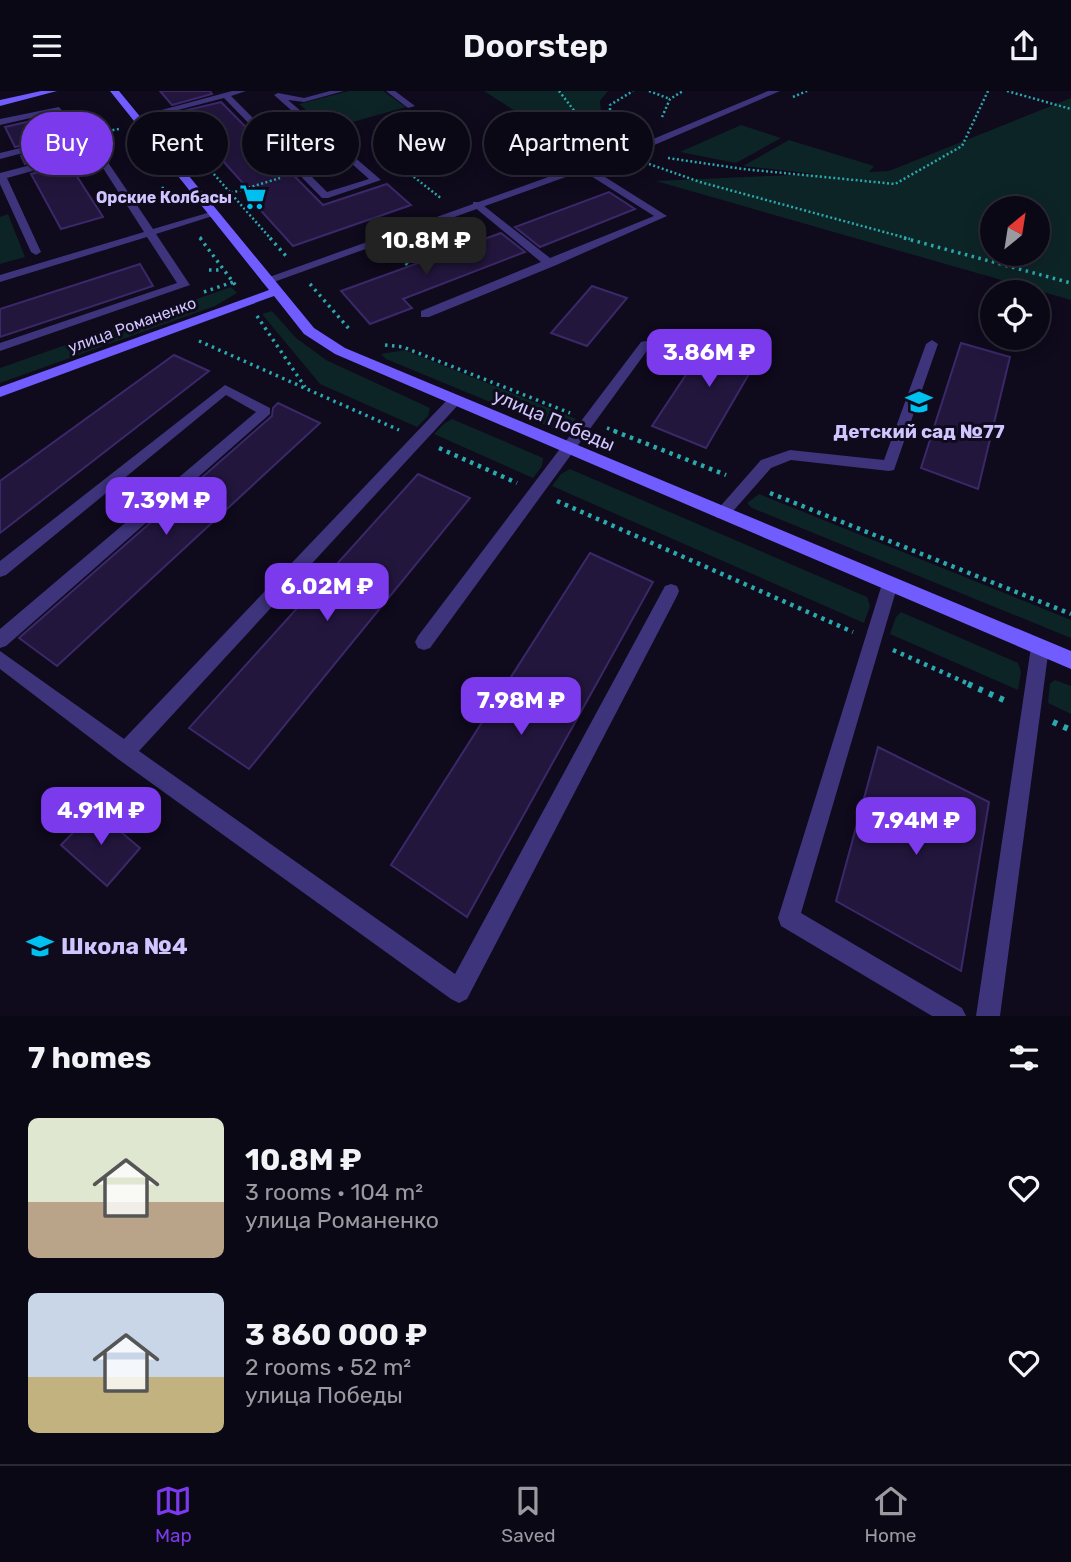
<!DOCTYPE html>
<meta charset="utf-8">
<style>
:root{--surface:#0b0815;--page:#191622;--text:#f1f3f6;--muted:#9a9aa0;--line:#2b2934;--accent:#7c3aed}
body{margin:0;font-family:Rubik,sans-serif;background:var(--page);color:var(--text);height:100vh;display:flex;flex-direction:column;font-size:26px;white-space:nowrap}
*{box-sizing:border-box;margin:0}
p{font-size:23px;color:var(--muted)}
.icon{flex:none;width:38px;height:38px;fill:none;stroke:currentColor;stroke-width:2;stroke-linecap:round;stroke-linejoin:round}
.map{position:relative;height:925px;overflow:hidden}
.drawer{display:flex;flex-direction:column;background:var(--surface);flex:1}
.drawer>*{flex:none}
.guide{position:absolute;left:21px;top:21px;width:700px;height:63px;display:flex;gap:14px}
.needle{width:46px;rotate:30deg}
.controls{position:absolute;left:980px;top:105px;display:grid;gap:14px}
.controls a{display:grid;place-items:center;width:70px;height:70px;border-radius:50%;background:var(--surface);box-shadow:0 4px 18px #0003,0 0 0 2px var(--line);font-size:35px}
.price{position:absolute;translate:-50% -60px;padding:0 16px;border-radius:14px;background:var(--accent);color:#fff;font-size:23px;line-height:46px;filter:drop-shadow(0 2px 4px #0008)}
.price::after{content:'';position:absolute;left:50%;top:42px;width:21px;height:16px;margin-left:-10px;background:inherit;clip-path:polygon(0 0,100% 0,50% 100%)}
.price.on{background:#222;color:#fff}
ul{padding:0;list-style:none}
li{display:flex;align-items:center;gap:21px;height:175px;padding:0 28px}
li span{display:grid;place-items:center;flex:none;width:196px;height:140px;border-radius:10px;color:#555}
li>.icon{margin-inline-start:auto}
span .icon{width:84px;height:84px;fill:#fffc;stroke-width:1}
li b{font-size:30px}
h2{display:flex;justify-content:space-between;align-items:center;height:84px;padding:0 28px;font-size:30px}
.chip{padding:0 24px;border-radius:32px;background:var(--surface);box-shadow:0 4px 18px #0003,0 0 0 2px var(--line);font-size:24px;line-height:63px}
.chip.on{background:var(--accent);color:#fff}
header{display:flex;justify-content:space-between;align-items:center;height:91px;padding:0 28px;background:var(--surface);font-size:32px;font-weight:600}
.tabs{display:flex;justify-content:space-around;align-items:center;height:98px;border-top:2px solid var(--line);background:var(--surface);font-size:19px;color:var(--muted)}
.tabs a{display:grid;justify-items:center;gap:4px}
.tabs .on{color:var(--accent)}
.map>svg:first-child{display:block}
.green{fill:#0d2426;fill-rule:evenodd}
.building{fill:#22163d;stroke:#3b2869;stroke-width:2}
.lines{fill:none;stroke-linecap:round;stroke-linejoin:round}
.path-far3{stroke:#2aa9af;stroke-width:2.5;stroke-dasharray:2 2.5;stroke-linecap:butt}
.path-far2{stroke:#2aa9af;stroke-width:3.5;stroke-dasharray:2.5 4.5;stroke-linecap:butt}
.path-far1{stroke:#2aa9af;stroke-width:4.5;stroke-dasharray:3.5 5;stroke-linecap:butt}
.path{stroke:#2aa9af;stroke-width:6;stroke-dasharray:4.5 7;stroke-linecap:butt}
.lane{fill:#3e347c;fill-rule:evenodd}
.street{fill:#3e347c;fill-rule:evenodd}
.secondary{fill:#705cff;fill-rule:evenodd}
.labels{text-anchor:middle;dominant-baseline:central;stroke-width:6;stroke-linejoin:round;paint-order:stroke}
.far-poi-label{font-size:16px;font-weight:bold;fill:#d1c5ff;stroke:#0f0a1c;text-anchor:end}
.far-street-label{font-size:16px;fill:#d1c5ff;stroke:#0f0a1c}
.street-label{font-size:19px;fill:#d1c5ff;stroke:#0f0a1c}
.poi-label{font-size:19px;font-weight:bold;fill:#d1c5ff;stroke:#0f0a1c}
.near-poi-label{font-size:23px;font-weight:bold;fill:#d1c5ff;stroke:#0f0a1c;text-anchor:start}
</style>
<header><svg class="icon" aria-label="menu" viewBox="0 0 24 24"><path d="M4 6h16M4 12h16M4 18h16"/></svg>Doorstep<svg class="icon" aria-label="share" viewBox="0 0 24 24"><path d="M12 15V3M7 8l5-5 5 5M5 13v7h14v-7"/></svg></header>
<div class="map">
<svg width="1071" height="925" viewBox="0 0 1071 925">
<rect width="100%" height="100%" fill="#0f0a1c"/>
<path class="green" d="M 349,0 L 383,0 L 406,16 L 328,38 L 299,13 Z
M 484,0 L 608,0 L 600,10 L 603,41 L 576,59 Z
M 1071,7 L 1071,209 L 656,90 L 816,83 L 743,75 L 789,49 L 874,75 L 869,81 L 889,80 ZM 992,117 L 1038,117 L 1038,163 L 992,163 Z
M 741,34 L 781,47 L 736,72 L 680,61 Z
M 8,123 L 25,166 L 0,173 L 0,126 Z
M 231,196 L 237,202 L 215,215 L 0,292 L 0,277 Z
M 272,220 L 296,247 L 326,269 L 430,317 L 428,325 L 417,336 L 320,293 L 262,223 Z
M 405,259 L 576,328 L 565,342 L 386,268 L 381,263 Z
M 452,328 L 543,367 L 542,375 L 533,387 L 434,343 L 445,332 Z
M 570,378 L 867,506 L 870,515 L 864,532 L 552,395 L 561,383 Z
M 759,403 L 1071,529 L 1071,547 L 752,417 L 747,412 Z
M 901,521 L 1018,572 L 1021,581 L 1018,599 L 890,543 L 896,526 Z
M 1055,589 L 1071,595 L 1071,623 L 1048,612 L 1050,593 Z"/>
<path class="building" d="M 160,0 L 210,0 L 212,3 L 172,14 Z
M 221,11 L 323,114 L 387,93 L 411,114 L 293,155 L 244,101 L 250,100 L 179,21 Z
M 40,28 L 52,46 L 15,56 L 5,36 Z
M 58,56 L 63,63 L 25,73 L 21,65 Z
M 69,73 L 103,126 L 61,138 L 31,83 Z
M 609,101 L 635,118 L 540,156 L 515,136 Z
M 501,142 L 525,161 L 403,208 L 412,217 L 370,233 L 341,200 Z
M 140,173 L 153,195 L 0,246 L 0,218 Z
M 592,195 L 627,207 L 587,255 L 551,242 Z
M 715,240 L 764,257 L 706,357 L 652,335 Z
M 961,252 L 1010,266 L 978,398 L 921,377 Z
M 174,264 L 209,280 L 0,442 L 0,390 Z
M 278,312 L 320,332 L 57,575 L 19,547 L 272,325 L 273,317 Z
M 418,383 L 470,407 L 249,678 L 189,637 Z
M 590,462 L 653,491 L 467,826 L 391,774 Z
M 878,656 L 989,711 L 961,880 L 836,810 Z
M 95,719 L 140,757 L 107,795 L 61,754 Z"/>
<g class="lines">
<path class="path-far3" d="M 559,0 L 596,48
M 649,0 L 670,8
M 1007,0 L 1071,18
M 793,6 L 807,0
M 662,26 L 670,8 L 683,0
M 108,40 L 119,38
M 610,46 L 610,14 L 633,0
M 190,56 L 271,148
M 491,62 L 521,78
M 668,67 L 743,78 L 895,93 L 962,55 L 988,0
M 649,73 L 700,91 L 910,148
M 394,82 L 405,79 L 442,108
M 162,96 L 176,114
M 231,102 L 280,87
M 200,146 L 202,148"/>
<path class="path-far2" d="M 200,147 L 236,195
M 270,147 L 286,165
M 904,147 L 1071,192
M 395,163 L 409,175
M 209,179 L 223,179
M 310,193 L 350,239
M 204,201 L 233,191
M 257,225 L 305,296
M 199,250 L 399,339
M 385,254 L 403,256 L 570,322
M 607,337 L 618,341"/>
<path class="path-far1" d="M 614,340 L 726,384
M 439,357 L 517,392
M 770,402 L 1071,523
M 557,410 L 853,541
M 893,559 L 971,594"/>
<path class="path" d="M 968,593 L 1006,610
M 1053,631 L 1071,639"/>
<path class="lane" d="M 232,0 L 246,0 L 231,5 L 327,101 L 369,88 L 274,4 L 278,2 L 304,7 L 330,0 L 344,0 L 304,11 L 288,9 L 381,89 L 328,107 L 322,107 L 224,7 L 136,30 L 132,27 Z
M 386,0 L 395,0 L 415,15 L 408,17 Z
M 59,16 L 81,43 L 81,47 L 0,68 L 0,62 L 73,44 L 57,21 L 0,34 L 0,28 Z
M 96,57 L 99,58 L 153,138 L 214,120 L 219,123 L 156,143 L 190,194 L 0,260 L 0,252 L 177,192 L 147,146 L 0,191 L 0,184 L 144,141 L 94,63 L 7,87 L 41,161 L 36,164 L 31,161 L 0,93 L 0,82 Z
M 580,74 L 586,74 L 667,125 L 554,175 L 429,226 L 421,226 L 421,220 L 541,171 L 473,115 L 473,111 L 479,111 L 550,167 L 654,125 L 580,78 Z
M 932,249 L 938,253 L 894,379 L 889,380 L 791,369 L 771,377 L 727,427 L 717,427 L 714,423 L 717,419 L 761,369 L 790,359 L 884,369 L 926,253 Z
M 645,250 L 649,251 L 649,257 L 430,557 L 424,559 L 418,557 L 415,551 L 418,545 L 641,251 Z
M 225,294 L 270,317 L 270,323 L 6,555 L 0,557 L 0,538 L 256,321 L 226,304 L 6,484 L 0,486 L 0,470 Z
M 454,305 L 459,307 L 459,313 L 139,660 L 455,883 L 665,495 L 671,493 L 677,495 L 679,500 L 677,505 L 467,908 L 459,912 L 451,908 L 118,668 L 0,578 L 0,560 L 124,648 L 449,307 Z
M 890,486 L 896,488 L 898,493 L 801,822 L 962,917 L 966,925 L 932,925 L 781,835 L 778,827 L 882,493 L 884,488 Z
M 1040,548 L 1046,550 L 1049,556 L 1000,925 L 976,925 L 1031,556 L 1034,550 Z"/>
<path class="street" d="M 768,0 L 780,0 L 652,55 L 271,192 L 263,192 L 261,189 L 646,51 Z"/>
<path class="secondary" d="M 41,0 L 57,0 L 0,15 L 0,9 Z
M 110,0 L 119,0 L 314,237 L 345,257 L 1071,560 L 1071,578 L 335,263 L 304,243 L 274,205 L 0,306 L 0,296 L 269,199 Z"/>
</g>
<defs>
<g id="supermarket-bare" transform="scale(2.1)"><path d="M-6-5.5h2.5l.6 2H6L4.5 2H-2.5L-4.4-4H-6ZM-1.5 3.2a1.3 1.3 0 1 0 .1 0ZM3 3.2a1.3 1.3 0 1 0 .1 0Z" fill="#00c0f0" stroke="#0f0a1c" stroke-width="2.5" paint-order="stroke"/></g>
<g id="school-bare" transform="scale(2.1)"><path d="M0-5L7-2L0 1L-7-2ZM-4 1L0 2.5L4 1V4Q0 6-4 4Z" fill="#00c0f0" stroke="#0f0a1c" stroke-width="2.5" paint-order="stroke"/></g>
</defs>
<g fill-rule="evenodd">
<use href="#supermarket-bare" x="253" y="106"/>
<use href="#school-bare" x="919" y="311"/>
<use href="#school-bare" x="40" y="855"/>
</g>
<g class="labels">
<g class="far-poi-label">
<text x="232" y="106">Орские Колбасы</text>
</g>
<g class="far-street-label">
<text transform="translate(132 234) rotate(-20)">улица Романенко</text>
</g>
<g class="street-label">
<text transform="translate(554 329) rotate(23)">улица Победы</text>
</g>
<g class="poi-label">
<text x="919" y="340">Детский сад №77</text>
</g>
<g class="near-poi-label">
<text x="61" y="855">Школа №4</text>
</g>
</g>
</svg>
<div class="controls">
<a><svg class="needle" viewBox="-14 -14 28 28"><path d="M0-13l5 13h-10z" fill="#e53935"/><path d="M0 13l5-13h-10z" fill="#9a9aa0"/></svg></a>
<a><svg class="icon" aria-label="locate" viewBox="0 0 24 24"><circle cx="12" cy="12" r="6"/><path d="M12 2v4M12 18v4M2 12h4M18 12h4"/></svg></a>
</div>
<b class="price on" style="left:426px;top:186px">10.8M ₽</b>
<b class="price" style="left:709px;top:298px">3.86M ₽</b>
<b class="price" style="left:166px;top:446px">7.39M ₽</b>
<b class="price" style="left:327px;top:532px">6.02M ₽</b>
<b class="price" style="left:521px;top:646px">7.98M ₽</b>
<b class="price" style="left:101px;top:756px">4.91M ₽</b>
<b class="price" style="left:916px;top:766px">7.94M ₽</b>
<div class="guide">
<a class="chip on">Buy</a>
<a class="chip">Rent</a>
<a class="chip">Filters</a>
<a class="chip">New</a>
<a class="chip">Apartment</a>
</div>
</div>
<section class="drawer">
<h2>7 homes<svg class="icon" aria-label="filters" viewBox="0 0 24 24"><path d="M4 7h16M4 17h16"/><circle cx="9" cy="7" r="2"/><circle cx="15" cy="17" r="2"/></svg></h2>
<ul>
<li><span style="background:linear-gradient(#dfe7d0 60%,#b9a48a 0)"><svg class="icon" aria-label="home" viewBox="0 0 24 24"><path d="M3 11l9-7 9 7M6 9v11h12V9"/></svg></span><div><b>10.8M ₽</b><p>3 rooms · 104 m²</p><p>улица Романенко</p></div><svg class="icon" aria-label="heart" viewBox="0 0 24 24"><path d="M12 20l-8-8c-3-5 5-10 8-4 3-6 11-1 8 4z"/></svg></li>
<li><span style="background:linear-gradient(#c9d6e8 60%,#c2b280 0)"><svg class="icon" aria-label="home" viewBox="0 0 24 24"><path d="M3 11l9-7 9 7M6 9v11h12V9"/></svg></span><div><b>3 860 000 ₽</b><p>2 rooms · 52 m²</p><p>улица Победы</p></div><svg class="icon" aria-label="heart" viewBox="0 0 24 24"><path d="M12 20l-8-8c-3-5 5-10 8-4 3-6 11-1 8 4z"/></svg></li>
</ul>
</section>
<nav class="tabs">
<a class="on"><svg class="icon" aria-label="map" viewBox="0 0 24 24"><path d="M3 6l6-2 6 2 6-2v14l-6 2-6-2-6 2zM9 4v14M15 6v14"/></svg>Map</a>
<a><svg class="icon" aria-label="saved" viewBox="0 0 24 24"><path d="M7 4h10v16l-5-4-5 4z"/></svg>Saved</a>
<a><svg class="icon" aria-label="home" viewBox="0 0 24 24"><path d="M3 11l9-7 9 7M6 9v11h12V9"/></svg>Home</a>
</nav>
